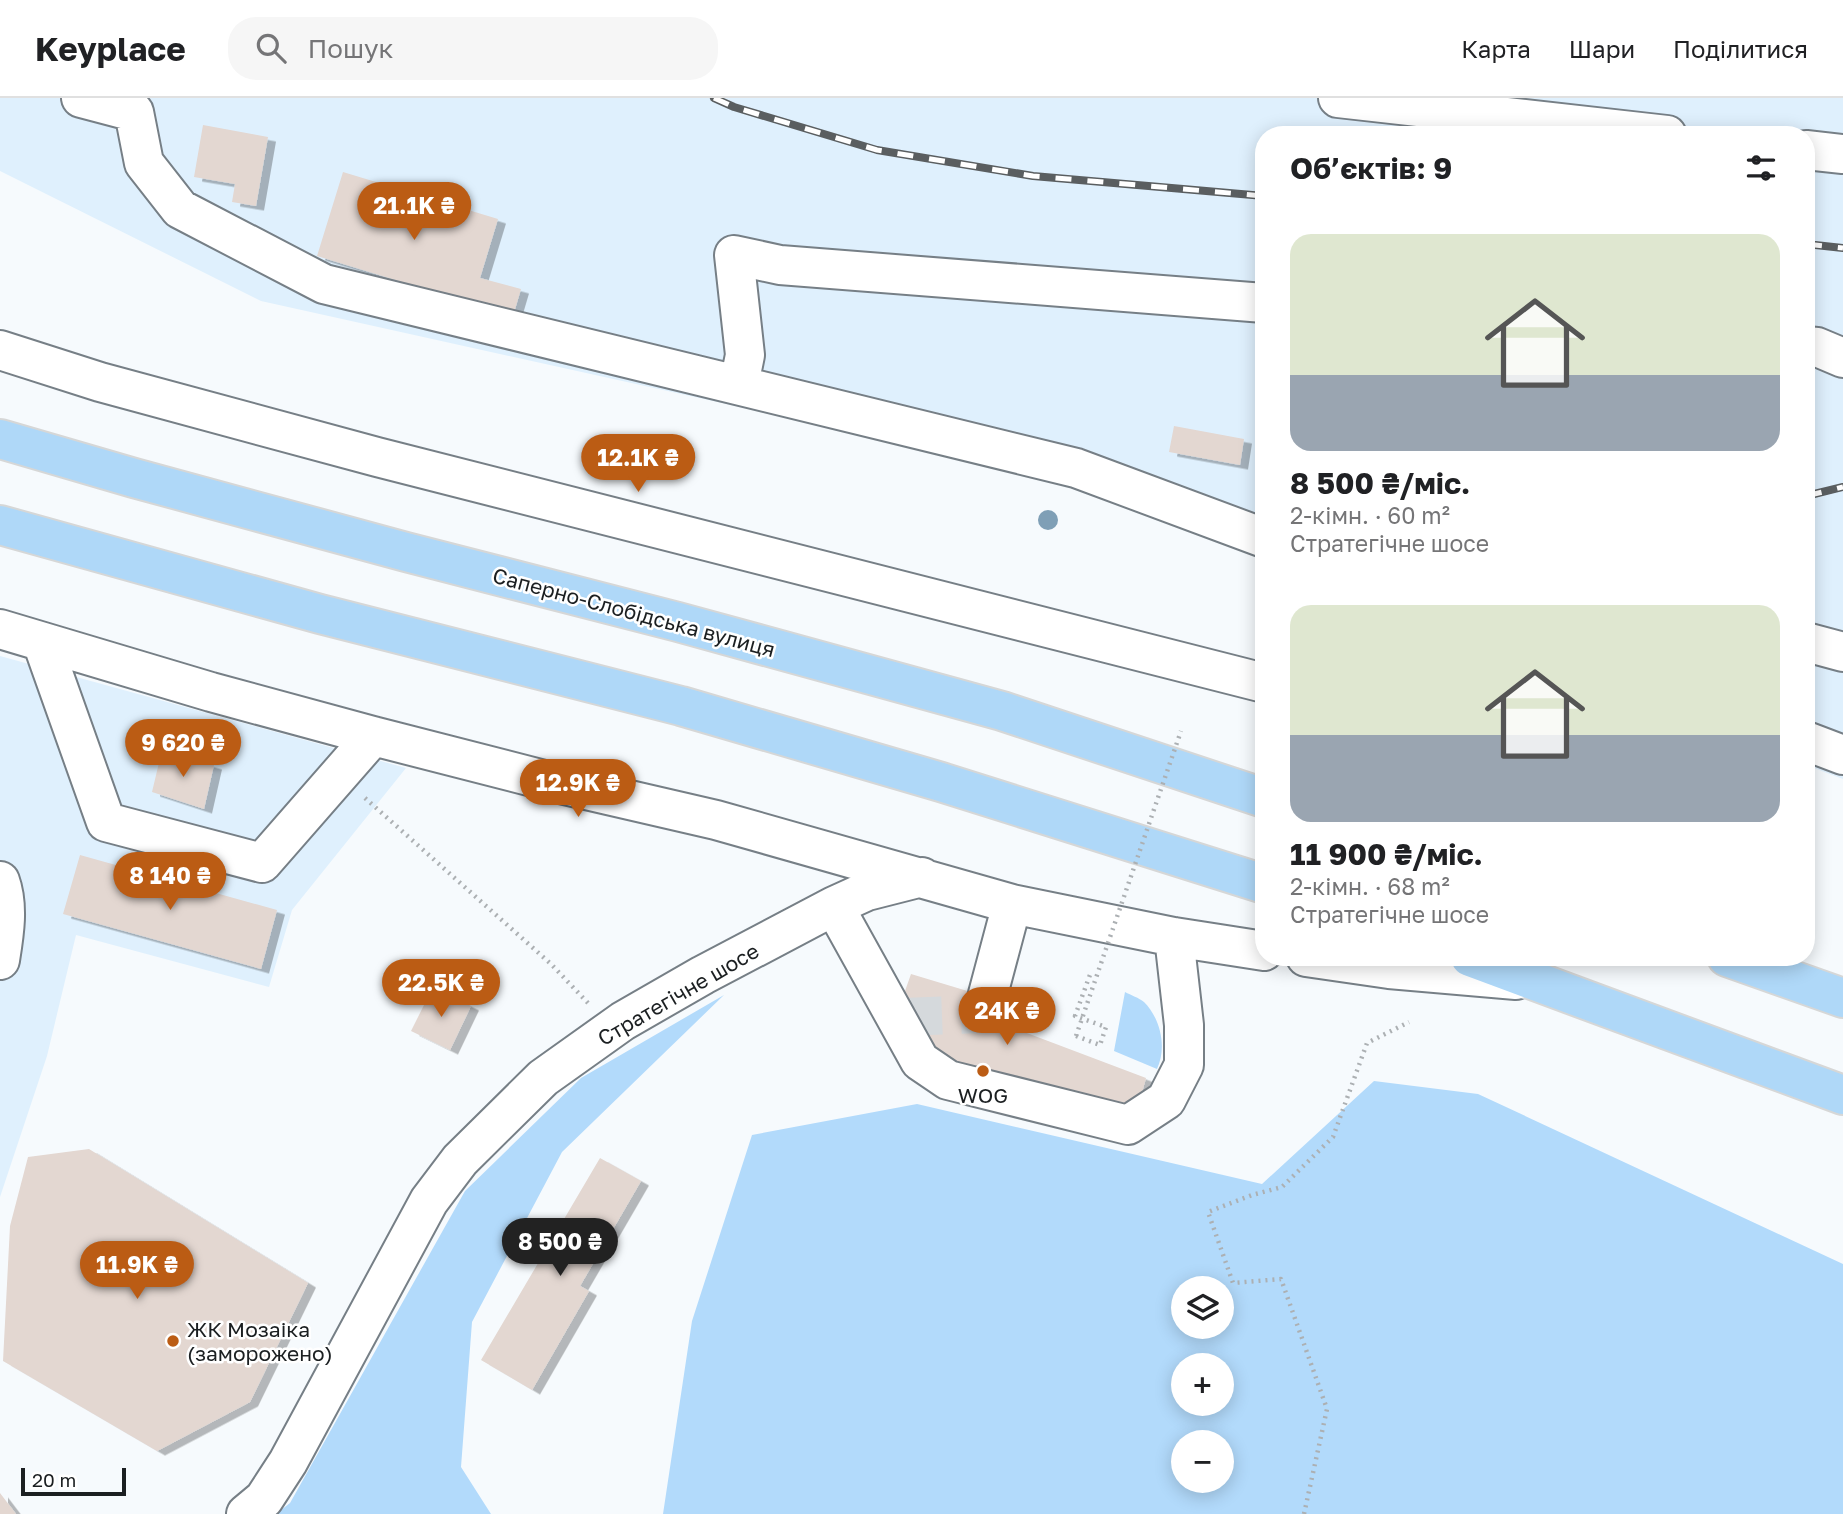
<!DOCTYPE html>
<html lang="uk">
<meta charset="utf-8">
<style>
:root{--surface:#fff;--page:#f6f6f6;--text:#202124;--muted:#757577;--line:#e0e0e0;--accent:#bb5c14}
body{margin:0;font-family:"Golos Text",sans-serif;background:var(--page);color:var(--text);height:100vh;display:flex;flex-direction:column;font-size:26px;white-space:nowrap}
*{box-sizing:border-box;margin:0}
p{font-size:23px;color:var(--muted)}
.icon{flex:none;width:38px;height:38px;fill:none;stroke:currentColor;stroke-width:2;stroke-linecap:round;stroke-linejoin:round}
.map{position:relative;flex:1;overflow:hidden}
.drawer{position:absolute;left:1255px;top:28px;width:560px;height:840px;display:flex;flex-direction:column;background:var(--surface);border-radius:28px;box-shadow:0 4px 18px #0003}
.drawer>*{flex:none}
.controls{position:absolute;left:1171px;top:1178px;display:grid;gap:14px}
.controls a{display:grid;place-items:center;width:63px;height:63px;border-radius:50%;background:var(--surface);box-shadow:0 4px 18px #0003;font-size:35px}
.scale{position:absolute;left:21px;bottom:18px;width:105px;box-sizing:border-box;padding-left:7px;border:4px solid #1b1f21;border-top:0;font-size:19px;line-height:24px;white-space:nowrap;color:#1b1f21;-webkit-text-stroke:5px #fff;paint-order:stroke}
.price{position:absolute;translate:-50% -60px;padding:0 16px;border-radius:24px;background:var(--accent);color:#fff;font-size:23px;line-height:46px;filter:drop-shadow(0 2px 4px #0008)}
.price::after{content:'';position:absolute;left:50%;top:42px;width:21px;height:16px;margin-left:-10px;background:inherit;clip-path:polygon(0 0,100% 0,50% 100%)}
.price.active{background:#222;color:#fff}
ul{padding:0;list-style:none}
li{display:grid;align-content:center;gap:14px;height:371px;padding:0 35px}
li span{display:grid;place-items:center;height:217px;border-radius:21px;color:#555}
li>.icon{margin-inline-start:auto}
span .icon{width:126px;height:126px;fill:#fffc;stroke-width:1}
li b{font-size:30px}
h2{display:flex;justify-content:space-between;align-items:center;height:84px;padding:0 35px;font-size:30px}
header{display:flex;align-items:center;gap:42px;box-sizing:border-box;height:98px;padding:0 35px;background:var(--surface);border-bottom:2px solid var(--line)}
header strong{font-size:33px}
nav{display:flex;gap:38px;margin-inline-start:auto;font-size:24px}
.search{width:490px;height:63px;background:var(--page);display:flex;align-items:center;gap:18px;box-sizing:border-box;padding:0 24px;border-radius:28px;color:var(--muted);font-size:26px}
.map>svg:first-child{display:block}
.built{fill:#dff0fd}
.green{fill:#b2dafb;fill-rule:evenodd}
.building{fill:#e3d7d1;filter:url(#shadow)}
.lines{fill:none;stroke-linecap:round;stroke-linejoin:round}
.minor-tunnel{stroke:#d5d9dc;stroke-width:38;stroke-dasharray:38 19;stroke-linecap:butt}
.minor-casing{stroke:#767f86;stroke-width:42}
.major-casing{stroke:#d6d7d7;stroke-width:42}
.path{stroke:#acb0b3;stroke-width:4.5;stroke-dasharray:2 5;stroke-linecap:butt}
.minor{stroke:#fff;stroke-width:38}
.major{stroke:#afd8f8;stroke-width:38}
.rail-casing{stroke:#5a5e60;stroke-width:8}
.rail{stroke:#fff;stroke-width:5;stroke-dasharray:16;stroke-linecap:butt}
.path-bridge{stroke:#acb0b3;stroke-width:4.5;stroke-dasharray:2 5;stroke-linecap:butt}
.tree{fill:#7f9fb6}
.poi-dot{fill:#bb5c14;stroke:#fff;stroke-width:2.5}
.labels{text-anchor:middle;dominant-baseline:central;stroke-width:5;stroke-linejoin:round;paint-order:stroke}
.street-label{font-size:21px;fill:#1b1f21;stroke:#fff}
.poi-label{font-size:21px;fill:#1b1f21;stroke:#fff}
</style>
<header>
<strong>Keyplace</strong>
<div class="search"><svg class="icon" aria-label="search" viewBox="0 0 24 24"><circle cx="10" cy="10" r="6"/><path d="M15 15l6 6"/></svg>Пошук</div>
<nav><a>Карта</a><a>Шари</a><a>Поділитися</a></nav>
</header>
<div class="map">
<svg width="1843" height="1416" viewBox="0 0 1843 1416">
<defs>
<filter id="shadow"><feDropShadow dx="8" dy="4.5" stdDeviation="0" flood-color="#0004"/></filter>
</defs>
<rect width="100%" height="100%" fill="#f6fafd"/>
<path class="built" d="M 0,0 L 1843,0 L 1843,681 L 1806,667 L 1806,37 L 1264,37 L 1263,458 L 1065,381 L 261,203 L 0,73 Z
M 0,558 L 406,670 L 292,812 L 269,889 L 76,837 L 47,958 L 0,1099 Z"/>
<path class="green" d="M 1125,894 C 1131,897 1139,900 1144,904 C 1161,921 1167,950 1157,971 L 1114,953 Z
M 724,897 L 562,1054 L 472,1224 L 461,1369 L 491,1416 L 276,1416 L 290,1405 L 465,1093 L 581,980 Z
M 1374,983 L 1478,996 L 1843,1166 L 1843,1416 L 663,1416 L 692,1223 L 752,1037 L 917,1006 L 1262,1086 ZM 1222,1190 L 1222,1228 L 1183,1228 L 1183,1190 ZM 1183,1267 L 1222,1267 L 1222,1306 L 1183,1306 ZM 1183,1344 L 1222,1344 L 1222,1382 L 1183,1382 Z"/>
<path class="building" d="M 203,27 L 268,39 L 256,108 L 232,104 L 235,86 L 194,79 Z
M 343,74 L 498,121 L 480,180 L 521,191 L 513,218 L 317,158 Z
M 1174,328 L 1244,341 L 1240,367 L 1169,354 Z
M 162,652 L 214,667 L 204,711 L 152,694 Z
M 80,757 L 277,812 L 261,871 L 63,816 Z
M 911,876 L 984,898 L 979,917 L 1146,980 L 1137,1012 L 931,963 L 899,910 Z
M 433,889 L 471,908 L 450,952 L 411,933 Z
M 89,1051 L 308,1185 L 250,1304 L 157,1353 L 3,1263 L 10,1128 L 28,1059 Z
M 600,1060 L 641,1083 L 580,1188 L 589,1193 L 532,1292 L 481,1262 Z
M 0,1395 L 16,1416 L 0,1416 Z"/>
<g class="lines">
<path class="minor-tunnel" d="M 904,919 L 982,916 L 987,900"/>
<g class="minor-casing">
<path id="minor" d="M 81,0 L 134,14 L 144,65 L 180,111 L 324,186 L 1076,370 L 1264,440
M 1338,0 L 1667,37
M 1806,52 L 1843,56
M 1806,248 L 1817,249 L 1843,260
M 0,252 L 100,284 L 377,359 L 1264,585
M 739,287 L 745,257 L 734,157 L 780,167 L 1264,205
M 0,531 L 211,594 L 373,638 L 556,685 L 716,722 L 1012,806 L 1174,839 L 1264,853
M 42,544 L 106,724 L 262,765 L 373,638
M 1806,544 L 1843,554
M 1806,643 L 1843,657
M 0,783 C 9,808 4,837 0,862
M 834,808 L 920,963 L 948,982 L 1128,1027 L 1166,1002 L 1184,967 L 1184,927 L 1174,839
M 1306,859 L 1389,871 L 1516,882
M 987,900 L 1012,806
M 246,1416 L 264,1401 L 288,1364 L 429,1103 L 460,1062 L 543,980 L 623,923 L 703,877 L 834,808 L 867,793 L 922,779"/>
</g>
<g class="major-casing">
<path id="major" d="M 0,341 L 134,380 L 406,454 L 678,524 L 1002,613 L 1264,700
M 0,427 L 320,516 L 681,608 L 941,684 L 1264,786
M 1470,859 L 1843,997
M 1727,859 L 1843,900"/>
</g>
<path class="path" d="M 365,700 L 551,866 L 588,905
M 1076,938 L 1100,947 L 1106,929 L 1075,918 L 1091,874
M 1304,1416 L 1327,1311 L 1281,1181 L 1233,1185 L 1208,1114 L 1252,1097 L 1282,1089 L 1333,1039 L 1367,945 L 1409,924"/>
<use href="#minor" class="minor"/>
<use href="#major" class="major"/>
<g class="rail-casing">
<path id="rail" d="M 714,0 L 734,9 L 877,52 L 1033,78 L 1264,98
M 1806,146 L 1843,150
M 1806,398 L 1843,389"/>
</g>
<use href="#rail" class="rail"/>
<path class="path-bridge" d="M 1076,938 L 1181,633"/>
</g>
<circle class="tree" cx="1048" cy="422" r="10"/>
<g class="poi-dot">
<circle cx="983" cy="973" r="7"/>
<circle cx="173" cy="1243" r="7"/>
</g>
<g class="labels">
<g class="street-label">
<text transform="translate(634 514) rotate(15)">Саперно-Слобідська вулиця</text>
<text transform="translate(678 896) rotate(-30)">Стратегічне шосе</text>
</g>
<g class="poi-label">
<text x="983" y="997">WOG</text>
<text x="187" y="1231" text-anchor="start">ЖК Мозаіка<tspan x="187" dy="24">(заморожено)</tspan></text>
</g>
</g>
</svg>
<div class="controls">
<a><svg class="icon" aria-label="layers" viewBox="0 0 24 24"><path d="M12 4l9 5-9 5-9-5zM3 14l9 5 9-5"/></svg></a>
<a>+</a>
<a>−</a>
</div>
<div class="scale">20 m</div>
<b class="price" style="left:414px;top:144px">21.1K ₴</b>
<b class="price" style="left:638px;top:396px">12.1K ₴</b>
<b class="price" style="left:183px;top:681px">9 620 ₴</b>
<b class="price" style="left:578px;top:721px">12.9K ₴</b>
<b class="price" style="left:170px;top:814px">8 140 ₴</b>
<b class="price" style="left:441px;top:921px">22.5K ₴</b>
<b class="price" style="left:1007px;top:949px">24K ₴</b>
<b class="price active" style="left:560px;top:1180px">8 500 ₴</b>
<b class="price" style="left:137px;top:1203px">11.9K ₴</b>
<section class="drawer">
<h2>Об’єктів: 9<svg class="icon" aria-label="filters" viewBox="0 0 24 24"><path d="M4 7h16M4 17h16"/><circle cx="9" cy="7" r="2"/><circle cx="15" cy="17" r="2"/></svg></h2>
<ul>
<li><span style="background:linear-gradient(#dfe7d0 65%,#9aa5b1 0)"><svg class="icon" aria-label="home" viewBox="0 0 24 24"><path d="M3 11l9-7 9 7M6 9v11h12V9"/></svg></span><div><b>8 500 ₴/міс.</b><p>2-кімн. · 60 m²</p><p>Стратегічне шосе</p></div></li>
<li><span style="background:linear-gradient(#dfe7d0 60%,#9aa5b1 0)"><svg class="icon" aria-label="home" viewBox="0 0 24 24"><path d="M3 11l9-7 9 7M6 9v11h12V9"/></svg></span><div><b>11 900 ₴/міс.</b><p>2-кімн. · 68 m²</p><p>Стратегічне шосе</p></div></li>
</ul>
</section>
</div>
